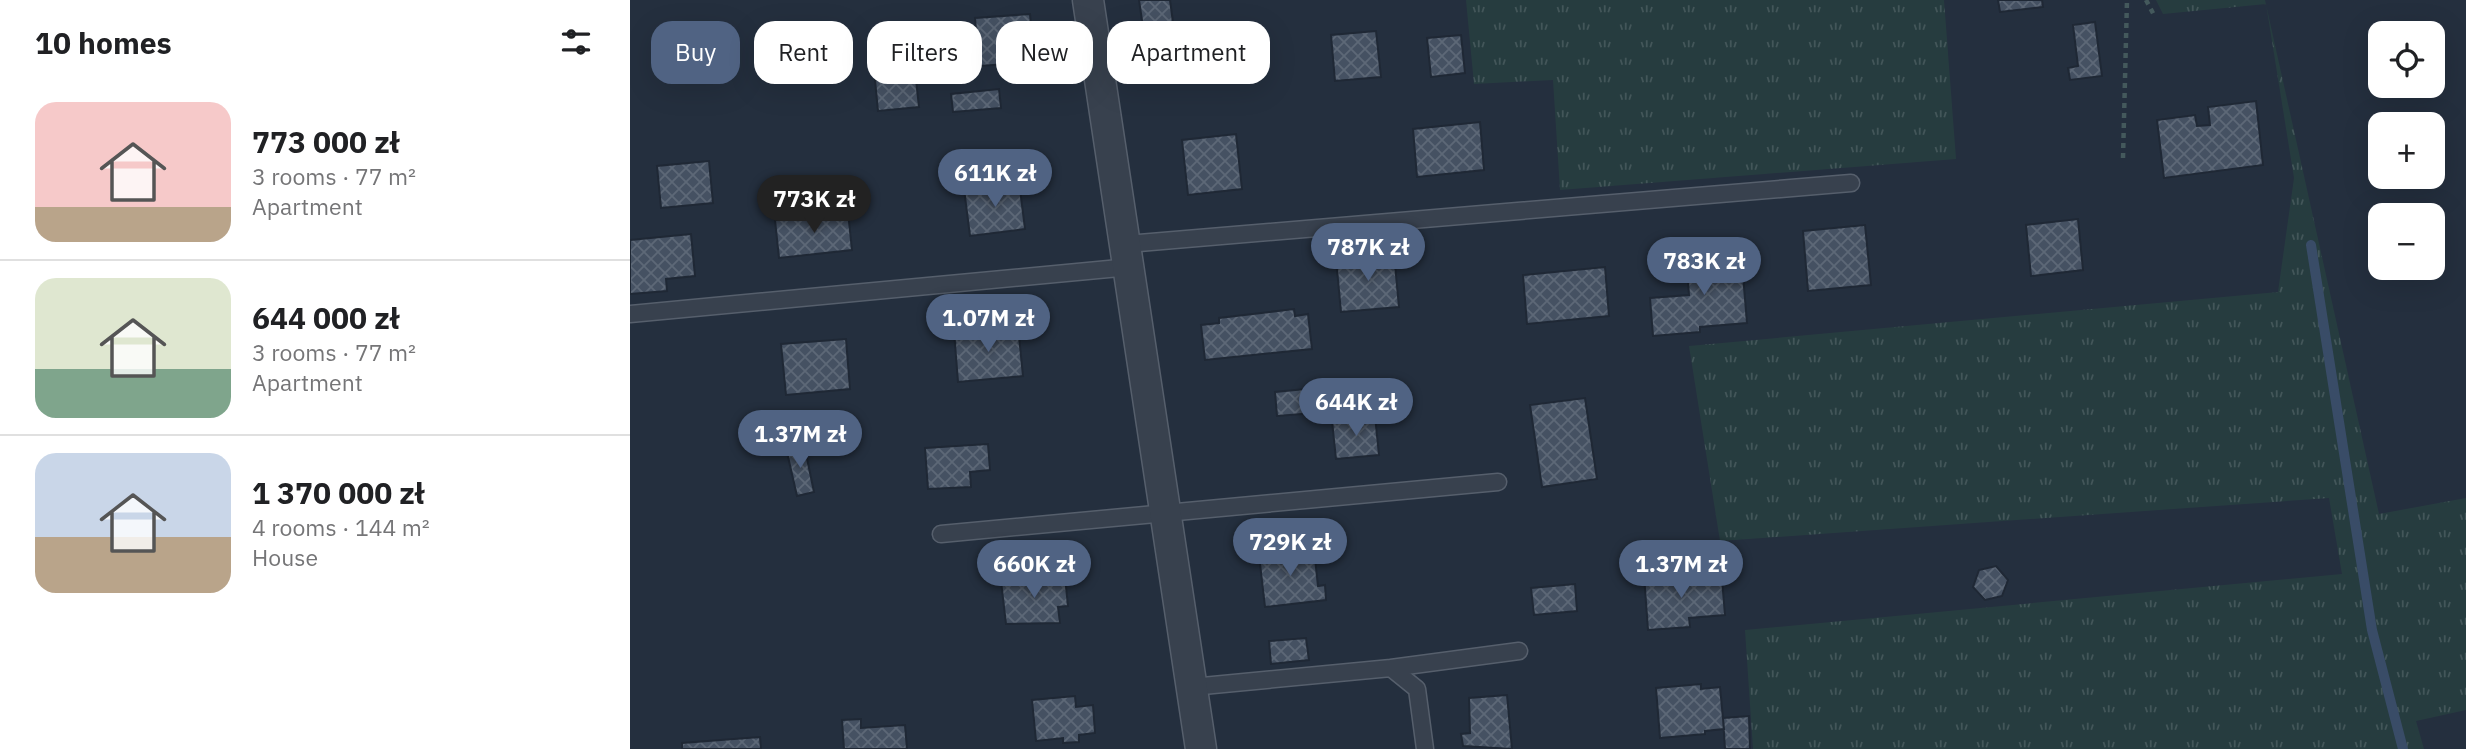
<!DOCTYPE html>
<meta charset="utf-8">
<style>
:root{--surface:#fff;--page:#f6f6f6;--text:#202124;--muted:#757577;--line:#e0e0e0;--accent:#506383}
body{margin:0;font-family:"IBM Plex Sans",sans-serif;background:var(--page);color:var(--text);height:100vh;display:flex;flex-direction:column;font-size:26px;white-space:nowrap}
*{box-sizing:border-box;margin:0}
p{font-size:23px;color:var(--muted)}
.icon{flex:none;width:38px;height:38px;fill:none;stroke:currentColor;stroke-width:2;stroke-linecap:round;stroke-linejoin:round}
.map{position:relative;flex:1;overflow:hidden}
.drawer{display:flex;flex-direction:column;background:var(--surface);width:630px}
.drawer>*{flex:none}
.top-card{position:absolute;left:21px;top:21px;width:665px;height:63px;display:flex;gap:14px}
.tools{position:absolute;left:1738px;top:21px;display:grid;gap:14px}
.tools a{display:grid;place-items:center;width:77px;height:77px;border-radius:14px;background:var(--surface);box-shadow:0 7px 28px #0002;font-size:35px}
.price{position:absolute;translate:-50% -60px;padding:0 16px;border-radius:24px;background:var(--accent);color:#fff;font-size:23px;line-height:46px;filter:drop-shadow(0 2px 4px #0008)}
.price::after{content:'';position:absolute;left:50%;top:42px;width:21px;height:16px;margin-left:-10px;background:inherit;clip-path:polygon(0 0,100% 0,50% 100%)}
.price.active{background:#222;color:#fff}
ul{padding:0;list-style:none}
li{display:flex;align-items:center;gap:21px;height:175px;padding:0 35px}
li+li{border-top:2px solid var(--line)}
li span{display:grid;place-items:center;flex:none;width:196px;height:140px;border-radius:21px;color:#555}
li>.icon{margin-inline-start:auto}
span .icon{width:84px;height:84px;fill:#fffc;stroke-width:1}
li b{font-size:30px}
h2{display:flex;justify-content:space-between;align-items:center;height:84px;padding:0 35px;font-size:30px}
.pill{padding:0 24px;border-radius:21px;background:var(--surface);box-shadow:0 7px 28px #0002;font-size:24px;line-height:63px}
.pill.active{background:var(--accent);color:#fff}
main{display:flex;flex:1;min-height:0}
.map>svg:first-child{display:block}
.grass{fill:url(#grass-tufts)}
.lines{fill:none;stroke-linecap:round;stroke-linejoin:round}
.stream{stroke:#394c67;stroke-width:10}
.building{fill:url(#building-cross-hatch);stroke:#1f2835;stroke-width:2}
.service-casing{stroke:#565f6c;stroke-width:19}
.minor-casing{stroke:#565f6c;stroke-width:33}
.path{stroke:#44595c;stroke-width:4.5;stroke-dasharray:5 5;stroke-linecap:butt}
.service{stroke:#38414e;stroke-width:16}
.minor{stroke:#38414e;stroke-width:30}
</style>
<main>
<section class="drawer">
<h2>10 homes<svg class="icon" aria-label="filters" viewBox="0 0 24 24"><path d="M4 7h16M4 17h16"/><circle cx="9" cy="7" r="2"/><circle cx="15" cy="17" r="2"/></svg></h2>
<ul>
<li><span style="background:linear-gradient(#f6c9c9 75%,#b9a48a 0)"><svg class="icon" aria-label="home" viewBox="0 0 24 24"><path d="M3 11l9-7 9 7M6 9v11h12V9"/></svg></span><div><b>773 000 zł</b><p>3 rooms · 77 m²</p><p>Apartment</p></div></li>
<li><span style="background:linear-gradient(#dfe7d0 65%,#7fa58c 0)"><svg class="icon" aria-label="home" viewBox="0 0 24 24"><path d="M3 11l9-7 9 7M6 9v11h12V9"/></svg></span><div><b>644 000 zł</b><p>3 rooms · 77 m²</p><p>Apartment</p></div></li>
<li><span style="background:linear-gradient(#c9d6e8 60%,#b9a48a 0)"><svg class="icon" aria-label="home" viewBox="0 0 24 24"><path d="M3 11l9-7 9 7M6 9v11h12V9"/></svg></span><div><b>1 370 000 zł</b><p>4 rooms · 144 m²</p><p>House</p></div></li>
</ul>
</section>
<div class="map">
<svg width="1836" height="749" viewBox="0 0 1836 749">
<defs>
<pattern id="grass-tufts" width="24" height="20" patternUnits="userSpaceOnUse" patternTransform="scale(1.75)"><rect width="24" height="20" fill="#263c3f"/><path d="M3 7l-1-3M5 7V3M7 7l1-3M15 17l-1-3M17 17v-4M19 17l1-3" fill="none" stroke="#435659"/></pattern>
<pattern id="building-cross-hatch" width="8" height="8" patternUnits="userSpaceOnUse" patternTransform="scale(1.75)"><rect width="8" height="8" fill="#455162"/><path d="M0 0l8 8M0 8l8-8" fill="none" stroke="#5d6877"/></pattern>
</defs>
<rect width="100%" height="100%" fill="#242f3e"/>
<path class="grass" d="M 836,0 L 1314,0 L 1326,159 L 930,190 L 923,80 L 844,84 Z
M 1526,0 L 1635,0 L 1749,514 L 1836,498 L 1836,710 L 1786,721 L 1794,749 L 1123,749 L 1115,630 L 1712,574 L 1699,498 L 1090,541 L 1059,346 L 1648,292 L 1664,178 L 1636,4 L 1533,14 Z"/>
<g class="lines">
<path class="stream" d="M 1681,245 L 1742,630 L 1773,749"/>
</g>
<path class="building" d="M 509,0 L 540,0 L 544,30 L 514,34 Z
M 1368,0 L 1412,0 L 1413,7 L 1370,12 Z
M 400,14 L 404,62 L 349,66 L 345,18 Z
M 1465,22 L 1472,76 L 1440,80 L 1438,68 L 1448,66 L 1443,25 Z
M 746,31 L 751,77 L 705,81 L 701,35 Z
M 831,35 L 835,73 L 801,77 L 797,38 Z
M 296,36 L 299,59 L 284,61 L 289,107 L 248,111 L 245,80 L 253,80 L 249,41 Z
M 369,89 L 371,108 L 323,112 L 321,94 Z
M 1626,101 L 1633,165 L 1534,178 L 1527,120 L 1565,115 L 1567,126 L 1580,125 L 1578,107 Z
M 850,122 L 854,170 L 787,177 L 783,129 Z
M 606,134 L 612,189 L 558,195 L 552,140 Z
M 79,161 L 83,203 L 31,208 L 27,166 Z
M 389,181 L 395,229 L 340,236 L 334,189 Z
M 218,212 L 222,250 L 149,258 L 145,220 Z
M 1448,219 L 1453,270 L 1401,276 L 1396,225 Z
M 1235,225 L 1241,285 L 1178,291 L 1173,231 Z
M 61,234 L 65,276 L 36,279 L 37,291 L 0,294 L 0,240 Z
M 1111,251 L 1117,323 L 1070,327 L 1070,332 L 1023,336 L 1020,298 L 1059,295 L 1056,256 Z
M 764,254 L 769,307 L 711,312 L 706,259 Z
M 975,267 L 979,316 L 897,324 L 893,275 Z
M 664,309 L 665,316 L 678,314 L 682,349 L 575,360 L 571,325 L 589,323 L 589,318 Z
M 388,326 L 393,376 L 328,382 L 324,331 Z
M 216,339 L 220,389 L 156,395 L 151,344 Z
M 696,387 L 697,412 L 647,416 L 645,392 Z
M 955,398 L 967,479 L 912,487 L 900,405 Z
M 745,416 L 749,455 L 706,459 L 702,421 Z
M 174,444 L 184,492 L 167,496 L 156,448 Z
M 358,444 L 360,470 L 340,472 L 341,487 L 298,489 L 295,448 Z
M 684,549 L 688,586 L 695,585 L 696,600 L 635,607 L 629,555 Z
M 1366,566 L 1378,580 L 1372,596 L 1355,600 L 1343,587 L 1349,570 Z
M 1055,572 L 1056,582 L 1092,579 L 1095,615 L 1059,618 L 1060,627 L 1018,630 L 1014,575 Z
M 420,575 L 420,579 L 435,577 L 438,606 L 428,607 L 430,623 L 376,624 L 371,581 Z
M 945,584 L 947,611 L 904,615 L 901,588 Z
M 676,638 L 679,660 L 641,664 L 639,641 Z
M 1071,684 L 1071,689 L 1090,687 L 1094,729 L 1075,731 L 1075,734 L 1030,738 L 1026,688 Z
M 877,695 L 882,749 L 833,746 L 831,734 L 840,733 L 839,698 Z
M 445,696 L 446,707 L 463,705 L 465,733 L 449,735 L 449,742 L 433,743 L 433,738 L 406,741 L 402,700 Z
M 1119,716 L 1120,749 L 1095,749 L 1093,718 Z
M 231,719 L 231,728 L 275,725 L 277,749 L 214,749 L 212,720 Z
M 130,737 L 131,749 L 52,749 L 52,743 Z"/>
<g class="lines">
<g class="service-casing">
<path id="service" d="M 497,244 L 1221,183
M 0,314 L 500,267
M 311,534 L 868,482
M 761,668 L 889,651
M 562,687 L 761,668 L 787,689 L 795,749"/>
</g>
<g class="minor-casing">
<path id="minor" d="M 458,0 L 571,749"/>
</g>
<path class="path" d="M 1516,0 L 1524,15
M 1493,158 L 1497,0"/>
<use href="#service" class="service"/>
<use href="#minor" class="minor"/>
</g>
</svg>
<div class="tools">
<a><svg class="icon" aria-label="locate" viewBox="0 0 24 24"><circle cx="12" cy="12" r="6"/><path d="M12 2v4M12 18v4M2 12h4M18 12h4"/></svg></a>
<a>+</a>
<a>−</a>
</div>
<b class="price" style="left:365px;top:209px">611K zł</b>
<b class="price active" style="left:184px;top:235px">773K zł</b>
<b class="price" style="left:738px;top:283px">787K zł</b>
<b class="price" style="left:1074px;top:297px">783K zł</b>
<b class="price" style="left:358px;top:354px">1.07M zł</b>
<b class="price" style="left:726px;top:438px">644K zł</b>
<b class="price" style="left:170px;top:470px">1.37M zł</b>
<b class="price" style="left:660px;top:578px">729K zł</b>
<b class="price" style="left:404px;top:600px">660K zł</b>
<b class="price" style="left:1051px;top:600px">1.37M zł</b>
<div class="top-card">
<a class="pill active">Buy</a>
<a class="pill">Rent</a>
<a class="pill">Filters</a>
<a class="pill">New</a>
<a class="pill">Apartment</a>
</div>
</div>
</main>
